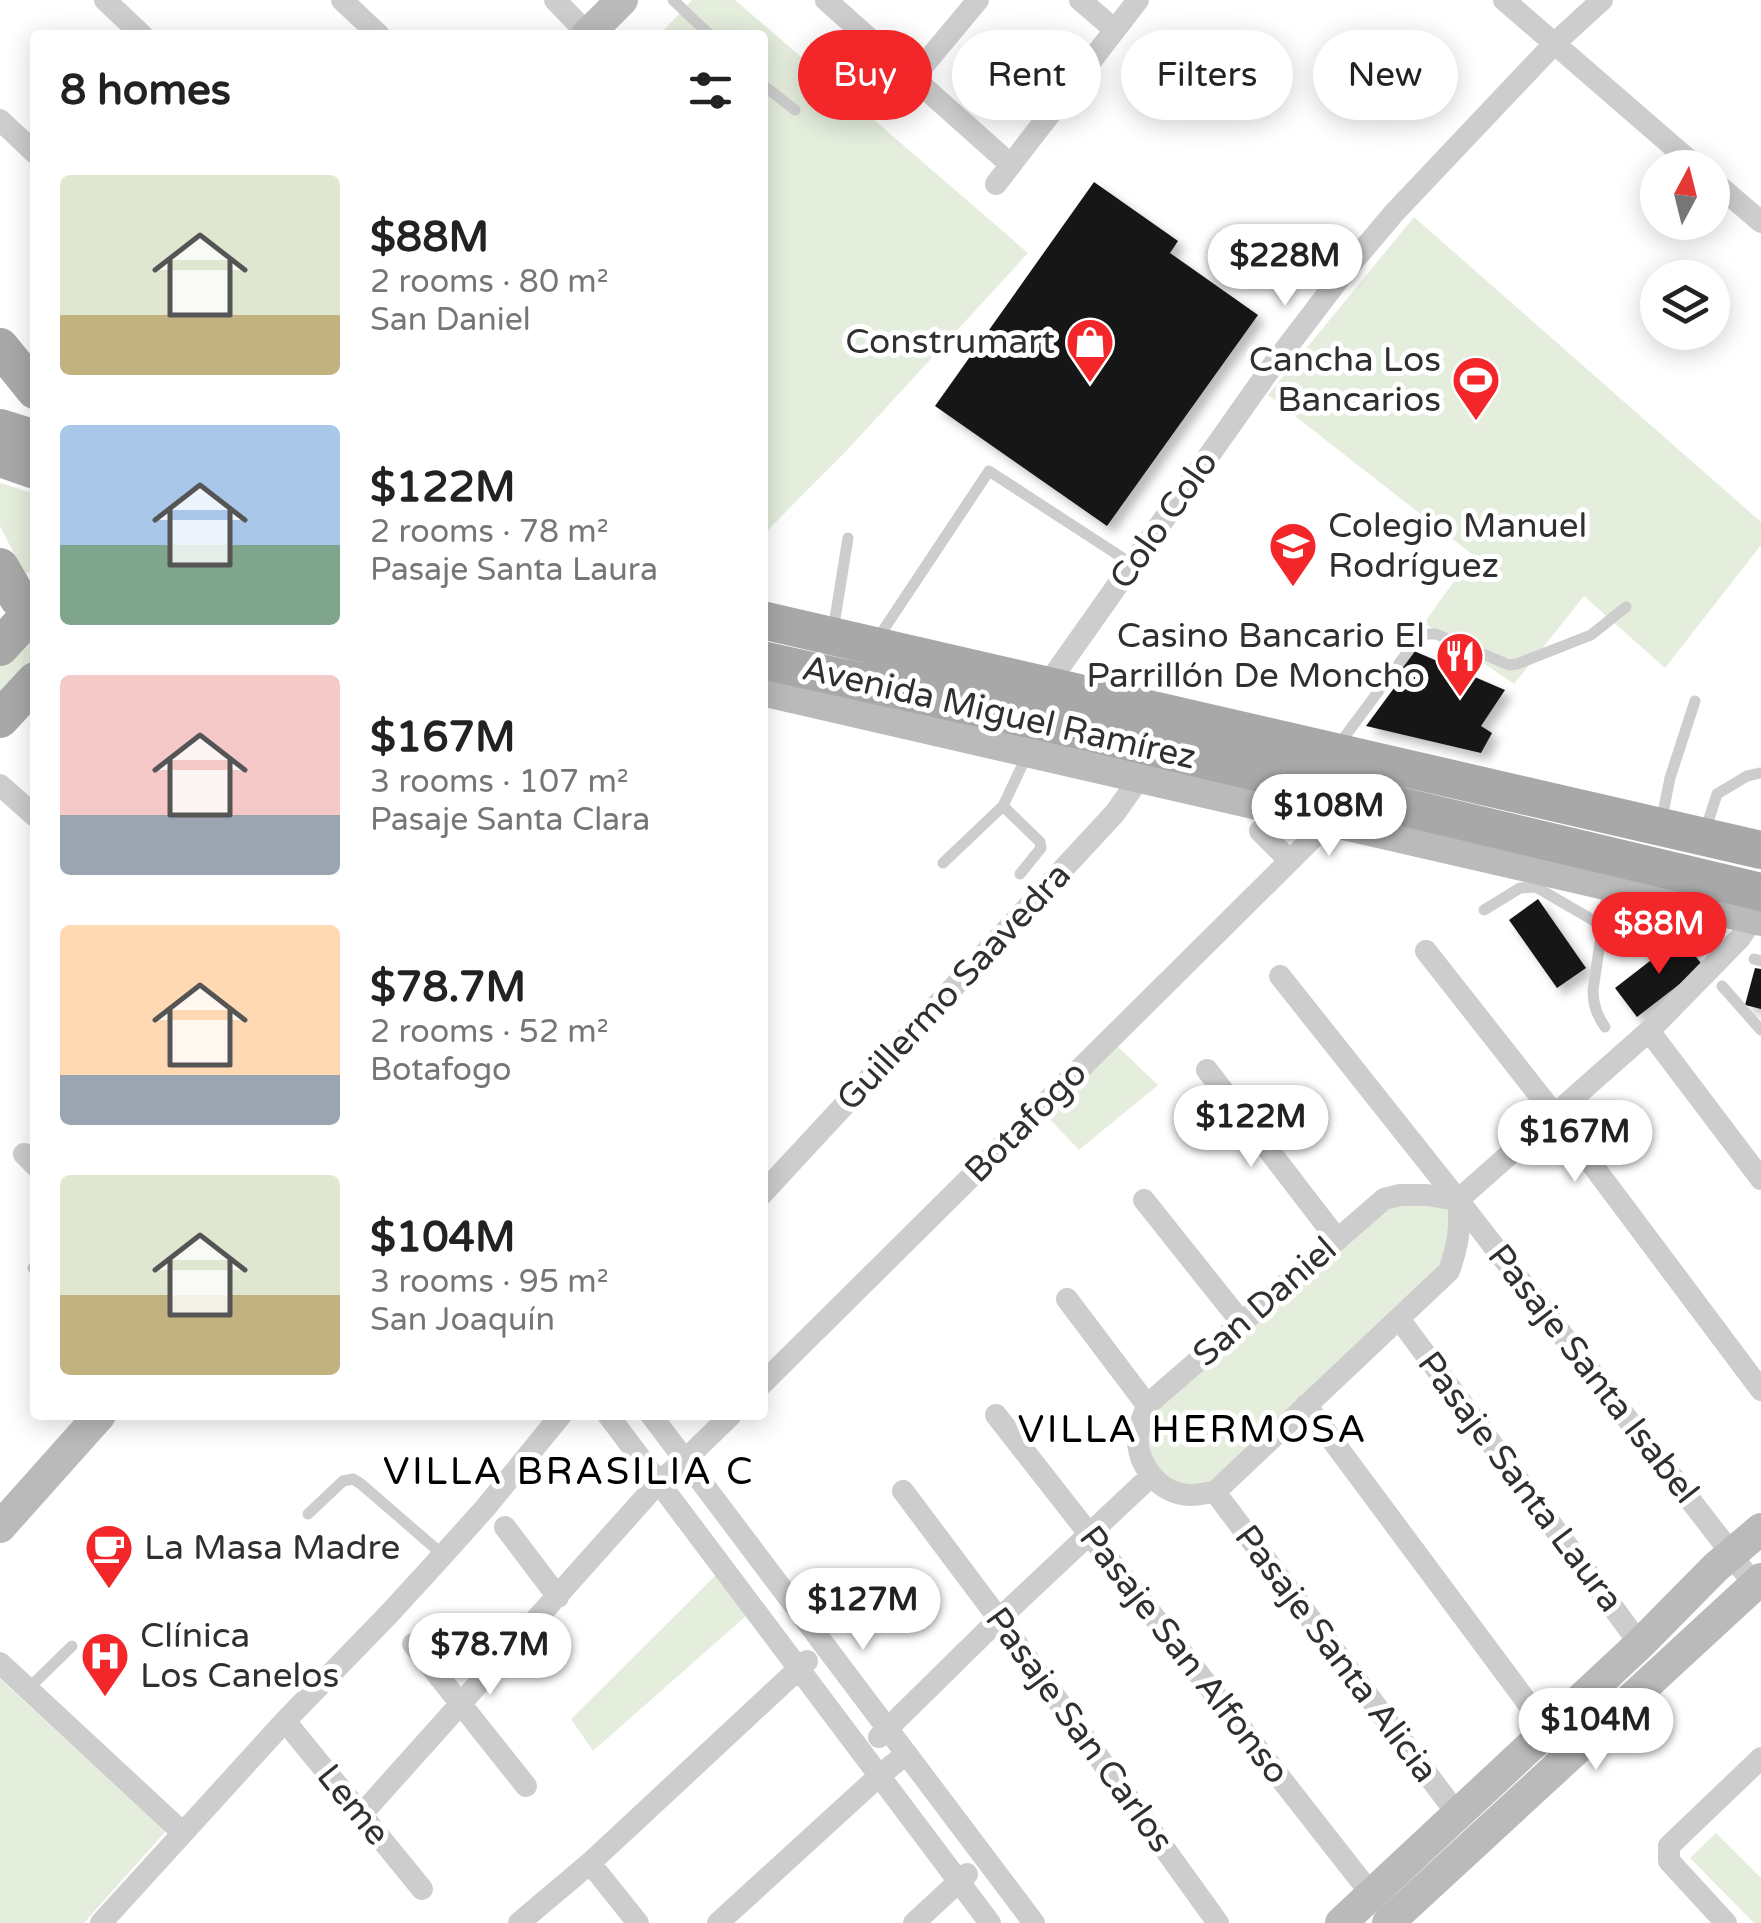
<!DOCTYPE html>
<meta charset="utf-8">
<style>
:root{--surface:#fff;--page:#f6f6f6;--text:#222;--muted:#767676;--accent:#f32629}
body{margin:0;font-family:"Varela Round",sans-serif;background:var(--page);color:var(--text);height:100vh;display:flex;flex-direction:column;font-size:38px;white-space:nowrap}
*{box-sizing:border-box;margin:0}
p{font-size:32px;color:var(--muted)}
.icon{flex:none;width:55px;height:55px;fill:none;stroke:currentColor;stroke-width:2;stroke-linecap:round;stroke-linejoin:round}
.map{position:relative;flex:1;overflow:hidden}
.panel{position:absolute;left:30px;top:30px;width:738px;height:1390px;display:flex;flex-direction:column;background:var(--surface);border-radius:10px;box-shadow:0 5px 25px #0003}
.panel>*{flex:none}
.banner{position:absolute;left:798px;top:30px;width:812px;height:90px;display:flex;gap:20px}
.needle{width:65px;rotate:7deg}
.tools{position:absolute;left:1640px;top:150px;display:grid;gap:20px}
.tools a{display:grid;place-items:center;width:90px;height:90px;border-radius:50%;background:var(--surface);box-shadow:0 5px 25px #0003;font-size:50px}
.price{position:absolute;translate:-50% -85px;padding:0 22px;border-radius:35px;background:#fff;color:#222;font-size:32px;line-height:65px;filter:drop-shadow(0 2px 5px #0008)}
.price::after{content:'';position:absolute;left:50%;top:60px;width:30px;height:22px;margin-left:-15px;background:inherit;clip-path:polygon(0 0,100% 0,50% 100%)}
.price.selected{background:var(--accent);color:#fff}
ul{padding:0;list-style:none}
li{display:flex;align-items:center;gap:30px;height:250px;padding:0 30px}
li span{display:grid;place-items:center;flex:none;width:280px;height:200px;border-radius:10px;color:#555}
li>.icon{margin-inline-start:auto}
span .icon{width:120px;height:120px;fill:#fffc;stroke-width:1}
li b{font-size:42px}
h2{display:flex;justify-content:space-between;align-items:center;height:120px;padding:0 30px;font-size:42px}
.chip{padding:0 35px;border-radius:45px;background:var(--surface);box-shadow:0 5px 25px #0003;font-size:35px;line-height:90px}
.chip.selected{background:var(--accent);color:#fff}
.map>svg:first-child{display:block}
.green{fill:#e5eedd}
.building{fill:#171717;filter:url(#shadow)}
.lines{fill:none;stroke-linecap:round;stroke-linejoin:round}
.lane{stroke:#cdcdcd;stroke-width:11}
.street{stroke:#cdcdcd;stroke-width:22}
.secondary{stroke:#bababa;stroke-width:32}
.primary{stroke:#a8a8a8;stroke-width:38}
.labels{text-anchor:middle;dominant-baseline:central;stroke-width:10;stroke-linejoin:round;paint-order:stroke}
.poi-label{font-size:35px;fill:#303030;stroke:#fff;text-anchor:end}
.street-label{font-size:35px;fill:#303030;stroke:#fff}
.neighbourhood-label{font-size:38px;letter-spacing:2.5px;fill:#000;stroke:#fff}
</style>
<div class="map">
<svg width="1761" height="1923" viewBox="0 0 1761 1923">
<defs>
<filter id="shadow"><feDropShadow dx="7" dy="7" stdDeviation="5" flood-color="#0004"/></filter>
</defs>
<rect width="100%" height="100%" fill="#fff"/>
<path class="green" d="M 692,0 L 735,0 L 1028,253 L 850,447 L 763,535 L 762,35 L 659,35 Z
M 1414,217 L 1761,522 L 1761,545 L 1665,668 L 1584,596 L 1514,684 L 1424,623 L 1473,555 L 1268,395 Z
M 0,483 L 35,494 L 35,566 L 25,575 L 0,526 Z
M 35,625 L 35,665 L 0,704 L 0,663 Z
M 1113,1042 L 1158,1085 L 1079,1150 L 1042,1111 Z
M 1384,1199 L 1458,1200 L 1458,1246 L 1215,1492 L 1151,1476 L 1147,1405 Z
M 725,1566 L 755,1608 L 593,1751 L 571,1719 Z
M 0,1679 L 166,1831 L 84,1923 L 0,1923 Z
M 1716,1833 L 1761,1878 L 1761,1923 L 1754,1923 L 1690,1858 Z"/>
<path class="building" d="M 1094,182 L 1178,241 L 1170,253 L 1258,315 L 1107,526 L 935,406 Z
M 1414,651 L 1505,690 L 1481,726 L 1492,733 L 1481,753 L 1366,726 L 1397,684 L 1391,679 Z
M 1538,899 L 1586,968 L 1557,988 L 1509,920 Z
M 1681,937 L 1703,966 L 1637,1017 L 1615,988 Z
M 1755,968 L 1761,969 L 1761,1009 L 1745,1005 Z"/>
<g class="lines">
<path class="lane" d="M 673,0 L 710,35
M 762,84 L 795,110
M 833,631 L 848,538
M 876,641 L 989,471 L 1132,564
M 1337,747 L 1421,634 L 1436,634 L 1509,665 L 1517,664 L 1591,635 L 1626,607
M 1661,823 L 1670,778 L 1695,701
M 1704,834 L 1717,794 L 1747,776 L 1761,773
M 943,863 L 1003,806
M 1020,874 L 1041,848 L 1040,842 L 1003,806 L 1028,753
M 1484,910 L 1520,888 L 1536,887 L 1603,926
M 1754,959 L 1761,961
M 1722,986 L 1761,1030
M 1605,1027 C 1597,1015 1593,1005 1593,990 L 1608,889
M 33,1268 L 35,1270
M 308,1514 L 343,1481 L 353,1479 L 361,1484 L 443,1555
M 28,1689 L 72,1646"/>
<path class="street" d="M 105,0 L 142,35
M 342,0 L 379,35
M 555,0 L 588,34
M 826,0 L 1011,165
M 1080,0 L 1115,30
M 1504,0 L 1698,168
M 913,78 L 978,0
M 0,120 L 35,153
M 1712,180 L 1761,222
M 996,184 L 1138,0
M 1047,685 L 1268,372 L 1345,271 L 1394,213 L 1555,43 L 1602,0
M 0,785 L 35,816
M 1260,831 L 1290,861
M 1426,951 L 1555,1115 L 1761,1390
M 1280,976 L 1458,1200 L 1722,1541 L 1731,1556 L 1755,1584
M 1649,1031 L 1761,1179
M 1207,1070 L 1337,1239
M 24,1154 L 35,1165
M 762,1194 L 1115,813 L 1141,776
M 1400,1195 L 1427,1195 L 1458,1200 C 1461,1228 1458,1245 1449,1271 L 1215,1492 C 1207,1493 1198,1495 1191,1495 C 1158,1495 1132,1460 1139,1428 C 1141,1420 1145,1413 1147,1405 L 1384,1199 Z
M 1144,1200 L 1242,1323
M 1458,1200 L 1649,1031 L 1740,938 L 1753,918
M 1067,1299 L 1147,1405
M 1400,1320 L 1640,1644
M 762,1384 L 1330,821
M 1306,1405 L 1547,1729
M 608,1415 L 990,1923
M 651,1415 L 1034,1923
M 996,1415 L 1372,1895
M 903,1491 L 999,1619 L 1218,1923
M 1215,1492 L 1458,1815
M 505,1527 L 558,1597
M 413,1644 L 526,1786
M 0,1663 L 183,1833
M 285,1721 L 422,1889
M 879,1737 L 999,1619 L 1151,1476
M 361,1815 L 659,1482 L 685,1460 L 731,1415
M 590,1863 L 638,1923
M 101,1923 L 285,1721 L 388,1615 L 443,1555 L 486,1507 L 561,1415
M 519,1923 L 590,1863 L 807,1661
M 718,1923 L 879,1776 L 906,1754
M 914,1923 L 967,1874
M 1726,1923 L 1669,1861 L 1669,1846 L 1761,1758"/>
<path class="secondary" d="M 587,35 L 622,0
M 762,690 L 1761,920
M 0,1527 L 100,1415
M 1341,1923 L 1640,1644 L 1716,1567 L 1761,1529
M 1388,1923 L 1761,1579"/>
<path class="primary" d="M 0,347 L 35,390
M 0,428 L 35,439
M 0,458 L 35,470
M 0,567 L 18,598 L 35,615
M 762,620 L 1761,850
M 0,647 L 35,609
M 762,660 L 1084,731 L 1761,892
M 0,719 L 35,681"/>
</g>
<defs>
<g id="shop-pin" transform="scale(2.5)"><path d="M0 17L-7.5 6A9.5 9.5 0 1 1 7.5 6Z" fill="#f32629" stroke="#fff"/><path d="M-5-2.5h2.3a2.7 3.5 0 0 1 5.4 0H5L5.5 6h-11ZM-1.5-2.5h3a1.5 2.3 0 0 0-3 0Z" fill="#fff"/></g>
<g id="stadium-pin" transform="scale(2.5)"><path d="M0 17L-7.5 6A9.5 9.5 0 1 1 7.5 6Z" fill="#f32629" stroke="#fff"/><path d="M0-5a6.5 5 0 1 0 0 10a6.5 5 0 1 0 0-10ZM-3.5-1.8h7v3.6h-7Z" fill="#fff"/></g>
<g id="school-pin" transform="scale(2.5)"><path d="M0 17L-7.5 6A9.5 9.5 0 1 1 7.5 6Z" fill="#f32629" stroke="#fff"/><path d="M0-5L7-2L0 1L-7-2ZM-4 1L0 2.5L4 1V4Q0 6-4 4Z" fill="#fff"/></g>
<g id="restaurant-pin" transform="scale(2.5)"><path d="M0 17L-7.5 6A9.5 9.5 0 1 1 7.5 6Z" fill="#f32629" stroke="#fff"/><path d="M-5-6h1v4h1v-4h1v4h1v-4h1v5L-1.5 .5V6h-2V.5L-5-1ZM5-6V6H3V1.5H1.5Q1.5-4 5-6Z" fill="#fff"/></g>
<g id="cafe-pin" transform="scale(2.5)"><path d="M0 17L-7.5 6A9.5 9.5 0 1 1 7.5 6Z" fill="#f32629" stroke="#fff"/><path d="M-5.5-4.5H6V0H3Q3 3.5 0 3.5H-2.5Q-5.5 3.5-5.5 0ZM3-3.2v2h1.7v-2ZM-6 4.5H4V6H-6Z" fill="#fff"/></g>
<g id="hospital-pin" transform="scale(2.5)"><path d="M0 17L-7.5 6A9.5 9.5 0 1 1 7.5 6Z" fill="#f32629" stroke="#fff"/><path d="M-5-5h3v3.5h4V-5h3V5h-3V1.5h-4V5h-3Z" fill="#fff"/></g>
</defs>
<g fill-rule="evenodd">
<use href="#shop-pin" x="1090" y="342"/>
<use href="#stadium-pin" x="1476" y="380"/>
<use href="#school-pin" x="1293" y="546"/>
<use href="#restaurant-pin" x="1460" y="656"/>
<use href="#cafe-pin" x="109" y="1548"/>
<use href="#hospital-pin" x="105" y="1656"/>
</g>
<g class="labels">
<g class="poi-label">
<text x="1055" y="342">Construmart</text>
<text x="1441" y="360">Cancha Los<tspan x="1441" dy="40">Bancarios</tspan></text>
<text x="1328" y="526" text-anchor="start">Colegio Manuel<tspan x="1328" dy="40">Rodríguez</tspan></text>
<text x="1425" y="636">Casino Bancario El<tspan x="1425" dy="40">Parrillón De Moncho</tspan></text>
<text x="144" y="1548" text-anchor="start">La Masa Madre</text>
<text x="140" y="1636" text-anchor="start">Clínica<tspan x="140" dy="40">Los Canelos</tspan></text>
</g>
<g class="street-label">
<text transform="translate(1164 520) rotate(-55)">Colo Colo</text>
<text transform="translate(999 713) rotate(13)">Avenida Miguel Ramírez</text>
<text transform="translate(954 987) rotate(-47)">Guillermo Saavedra</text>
<text transform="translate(1026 1122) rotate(-45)">Botafogo</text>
<text transform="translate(1265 1302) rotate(-41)">San Daniel</text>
<text transform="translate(1593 1374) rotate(52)">Pasaje Santa Isabel</text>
<text transform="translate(1520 1482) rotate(53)">Pasaje Santa Laura</text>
<text transform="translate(1336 1654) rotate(53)">Pasaje Santa Alicia</text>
<text transform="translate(1184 1655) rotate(52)">Pasaje San Alfonso</text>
<text transform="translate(1079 1730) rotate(54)">Pasaje San Carlos</text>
<text transform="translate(353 1805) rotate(51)">Leme</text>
</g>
<g class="neighbourhood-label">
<text x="1193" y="1430">VILLA HERMOSA</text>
<text x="569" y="1472">VILLA BRASILIA C</text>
</g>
</g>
</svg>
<div class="tools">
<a><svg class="needle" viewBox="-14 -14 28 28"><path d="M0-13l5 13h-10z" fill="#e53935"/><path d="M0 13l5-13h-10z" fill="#767676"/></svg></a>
<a><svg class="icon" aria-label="layers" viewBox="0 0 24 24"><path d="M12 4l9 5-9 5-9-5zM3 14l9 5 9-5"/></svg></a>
</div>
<b class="price" style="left:1285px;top:309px">$228M</b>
<b class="price" style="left:1329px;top:859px">$108M</b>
<b class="price selected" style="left:1659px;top:977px">$88M</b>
<b class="price" style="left:1251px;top:1170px">$122M</b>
<b class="price" style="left:1575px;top:1185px">$167M</b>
<b class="price" style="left:863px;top:1653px">$127M</b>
<b class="price" style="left:490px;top:1698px">$78.7M</b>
<b class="price" style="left:1596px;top:1773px">$104M</b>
<div class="banner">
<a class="chip selected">Buy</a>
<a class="chip">Rent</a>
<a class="chip">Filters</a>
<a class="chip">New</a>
</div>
<section class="panel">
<h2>8 homes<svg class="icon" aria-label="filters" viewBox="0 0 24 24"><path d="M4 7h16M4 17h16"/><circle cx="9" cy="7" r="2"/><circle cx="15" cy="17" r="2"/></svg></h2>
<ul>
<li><span style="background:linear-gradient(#dfe7d0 70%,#c2b280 0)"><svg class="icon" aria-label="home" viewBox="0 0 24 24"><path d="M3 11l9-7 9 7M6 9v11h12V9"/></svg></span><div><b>$88M</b><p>2 rooms · 80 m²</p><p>San Daniel</p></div></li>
<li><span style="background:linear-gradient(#a9c7e8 60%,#7fa58c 0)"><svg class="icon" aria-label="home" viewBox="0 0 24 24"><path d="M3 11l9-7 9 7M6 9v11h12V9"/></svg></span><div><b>$122M</b><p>2 rooms · 78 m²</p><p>Pasaje Santa Laura</p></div></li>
<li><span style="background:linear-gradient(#f6c9c9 70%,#9aa5b1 0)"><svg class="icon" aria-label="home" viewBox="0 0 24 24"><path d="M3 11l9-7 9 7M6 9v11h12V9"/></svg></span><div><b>$167M</b><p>3 rooms · 107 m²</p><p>Pasaje Santa Clara</p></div></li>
<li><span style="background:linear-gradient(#ffd9b3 75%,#9aa5b1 0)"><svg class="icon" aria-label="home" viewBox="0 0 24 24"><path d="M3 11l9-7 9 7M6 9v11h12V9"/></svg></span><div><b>$78.7M</b><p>2 rooms · 52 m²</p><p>Botafogo</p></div></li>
<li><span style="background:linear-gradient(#dfe7d0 60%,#c2b280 0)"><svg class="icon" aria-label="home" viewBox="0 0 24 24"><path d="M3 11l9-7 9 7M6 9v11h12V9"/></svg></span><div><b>$104M</b><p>3 rooms · 95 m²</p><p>San Joaquín</p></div></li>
</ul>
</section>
</div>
